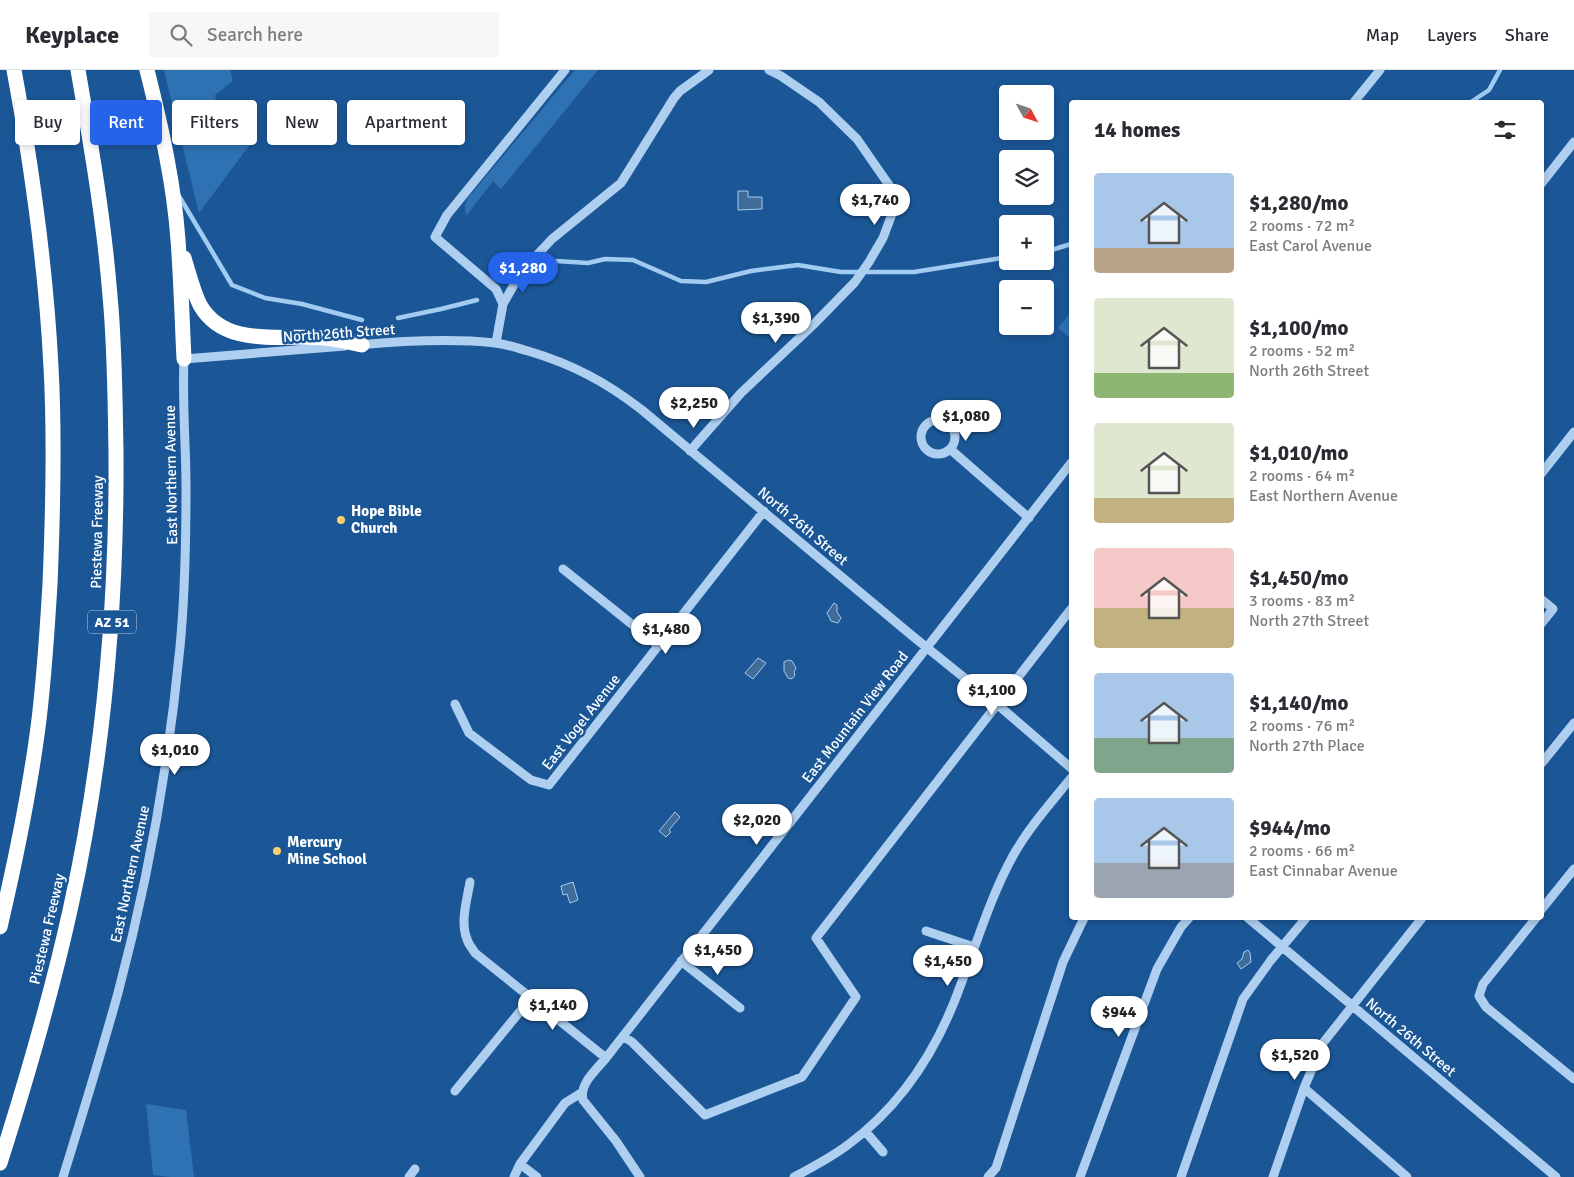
<!DOCTYPE html>
<meta charset="utf-8">
<style>
:root{--surface:#fff;--page:#f7f7f7;--text:#2b2b33;--muted:#7c7c81;--line:#e1e1e2;--accent:#2563eb}
body{margin:0;font-family:Signika,sans-serif;background:var(--page);color:var(--text);height:100vh;display:flex;flex-direction:column;font-size:19px;white-space:nowrap}
*{box-sizing:border-box;margin:0}
p{font-size:16px;color:var(--muted)}
.icon{flex:none;width:28px;height:28px;fill:none;stroke:currentColor;stroke-width:2;stroke-linecap:round;stroke-linejoin:round}
.map{position:relative;flex:1;overflow:hidden}
.panel{position:absolute;left:1069px;top:30px;width:475px;height:820px;display:flex;flex-direction:column;background:var(--surface);border-radius:5px;box-shadow:0 2px 8px #0003}
.panel>*{flex:none}
.guide{position:absolute;left:15px;top:30px;width:475px;height:45px;display:flex;gap:10px}
.needle{width:32px;rotate:130deg}
.fabs{position:absolute;left:999px;top:15px;display:grid;gap:10px}
.fabs a{display:grid;place-items:center;width:55px;height:55px;border-radius:5px;background:var(--surface);box-shadow:0 2px 8px #0003;font-size:25px}
.price{position:absolute;translate:-50% -42px;padding:0 11px;border-radius:18px;background:#fff;color:#222;font-size:16px;line-height:32px;filter:drop-shadow(0 1px 2px #0008)}
.price::after{content:'';position:absolute;left:50%;top:30px;width:15px;height:11px;margin-left:-8px;background:inherit;clip-path:polygon(0 0,100% 0,50% 100%)}
.price.on{background:var(--accent);color:#fff}
ul{padding:0;list-style:none}
li{display:flex;align-items:center;gap:15px;height:125px;padding:0 25px}
li span{display:grid;place-items:center;flex:none;width:140px;height:100px;border-radius:5px;color:#555}
li>.icon{margin-inline-start:auto}
span .icon{width:60px;height:60px;fill:#fffc;stroke-width:1}
li b{font-size:21px}
h2{display:flex;justify-content:space-between;align-items:center;height:60px;padding:0 25px;font-size:21px}
.chip{padding:0 18px;border-radius:5px;background:var(--surface);box-shadow:0 2px 8px #0003;font-size:18px;line-height:45px}
.chip.on{background:var(--accent);color:#fff}
header{display:flex;align-items:center;gap:30px;box-sizing:border-box;height:70px;padding:0 25px;background:var(--surface);border-bottom:1px solid var(--line)}
header strong{font-size:24px}
nav{display:flex;gap:28px;margin-inline-start:auto;font-size:18px}
.search{width:350px;height:45px;background:var(--page);display:flex;align-items:center;gap:12px;box-sizing:border-box;padding:0 18px;border-radius:5px;color:var(--muted);font-size:19px}
.map>svg:first-child{display:block}
.green{fill:#2f72b4}
.water{fill:#416c99;stroke:#a2cbf2}
.lines{fill:none;stroke-linecap:round;stroke-linejoin:round}
.stream{stroke:#a2cbf2;stroke-width:4.5}
.minor{stroke:#afcff0;stroke-width:9}
.highway{stroke:#fff;stroke-width:15}
.poi-dot{fill:#ffce6e;stroke:#1b5797;stroke-width:2}
.labels{text-anchor:middle;dominant-baseline:central;stroke-width:5;stroke-linejoin:round;paint-order:stroke}
.shield{fill:#1b5797;stroke:#bbcde0;stroke-width:1}
.shield-label{font-size:14px;font-weight:bold;fill:#fff}
.street-label{font-size:15px;fill:#fff;stroke:#1b5797}
.poi-label{font-size:15px;font-weight:bold;fill:#fff;stroke:#1b5797;text-anchor:start}
</style>
<header>
<strong>Keyplace</strong>
<div class="search"><svg class="icon" aria-label="search" viewBox="0 0 24 24"><circle cx="10" cy="10" r="6"/><path d="M15 15l6 6"/></svg>Search here</div>
<nav><a>Map</a><a>Layers</a><a>Share</a></nav>
</header>
<div class="map">
<svg width="1574" height="1107" viewBox="0 0 1574 1107">
<rect width="100%" height="100%" fill="#1b5797"/>
<path class="green" d="M 164,0 L 230,0 L 233,11 L 215,25 L 220,48 L 254,69 L 199,143 Z
M 575,0 L 598,0 L 501,119 L 493,111 L 466,146 L 465,135 L 468,128 Z
M 1071,242 L 1071,269 L 1058,258 Z
M 146,1034 L 186,1040 L 194,1107 L 170,1107 L 153,1105 Z"/>
<path class="water" d="M 738,121 L 748,121 L 748,127 L 762,127 L 762,139 L 738,140 Z
M 834,533 L 837,535 L 837,542 L 841,548 L 838,553 L 831,551 L 827,543 Z
M 758,588 L 766,593 L 753,609 L 745,603 Z
M 788,590 L 792,591 L 796,598 L 794,602 L 795,605 L 792,609 L 788,608 L 784,601 L 784,592 Z
M 675,742 L 680,747 L 669,760 L 671,762 L 666,767 L 659,761 Z
M 573,812 L 578,830 L 570,833 L 567,824 L 563,825 L 561,816 Z
M 1248,880 L 1250,883 L 1251,892 L 1241,899 L 1237,893 L 1242,889 L 1244,882 Z"/>
<g class="lines">
<path class="stream" d="M 1471,32 L 1489,20 L 1500,0
M 179,126 L 232,215 L 265,228 L 302,234 L 362,250
M 1045,182 L 1071,174
M 556,191 L 588,193 L 605,189 L 633,190 L 681,211 L 706,212 L 751,201 L 798,195 L 841,202 L 914,202 L 1008,187
M 398,248 L 441,239 L 477,230"/>
<path class="minor" d="M 1354,32 L 1380,0
M 1541,114 L 1574,72
M 503,234 L 522,201 L 552,169 L 621,113 L 674,28 L 680,21 L 709,0
M 496,273 L 503,234 L 496,219 L 435,167 L 447,145 L 565,0
M 358,275 C 402,271 450,268 495,273 C 506,274 517,278 528,281 C 572,294 606,312 642,340 L 910,564 L 998,635 L 1071,698
M921 367a17 17 0 1 1 34 0a17 17 0 1 1-34 0Z
M 950,379 L 1029,448
M 690,381 L 741,323 L 813,255 L 855,212 L 869,192 L 883,168 L 898,128 L 857,69 L 819,32 L 781,6 L 769,0
M 1541,404 L 1574,362
M 563,499 L 659,576
M 1541,529 L 1553,539 L 1541,554
M 455,634 L 469,663 L 531,710 L 549,715 L 764,441
M 1541,694 L 1574,653
M 470,812 C 467,830 460,852 467,869 C 468,874 473,879 475,883 L 606,988 C 596,1000 579,1014 583,1030 L 616,1071 L 640,1107
M 1541,840 L 1574,799
M 1248,848 L 1556,1107
M 1536,848 L 1483,914 L 1479,926 L 1486,937 L 1574,1009
M 926,861 L 974,877
M 681,891 L 740,938
M 623,966 L 632,972 L 705,1045 L 802,1007 L 856,927 L 816,868 L 1071,539
M 606,988 L 1071,393
M 1304,1018 L 1407,1107
M 455,1021 L 531,928
M 865,1061 L 883,1082
M 520,1094 L 565,1033 L 581,1023
M 63,1107 C 82,1046 101,984 118,923 C 148,810 169,693 180,577 C 185,525 186,471 186,418 C 186,375 182,332 184,289 L 345,276
M 409,1107 L 415,1099
M 514,1107 L 520,1094 L 537,1107
M 794,1107 C 813,1097 832,1087 849,1074 C 903,1034 939,976 961,914 C 978,870 991,825 1014,784 C 1030,756 1051,733 1071,708
M 988,1107 L 996,1098 L 1063,892 L 1084,848
M 1080,1107 L 1157,899 L 1181,857 L 1189,848
M 1181,1107 L 1243,929 L 1271,890 L 1306,848
M 1273,1107 L 1304,1018 L 1323,973 L 1422,848"/>
<path class="highway" d="M 147,0 C 161,56 174,113 178,170 C 181,209 182,249 184,289
M 184,188 C 189,204 193,221 200,235 C 225,279 283,264 324,268 C 337,269 349,272 362,275
M 0,857 C 15,793 28,730 37,665 C 44,615 47,564 50,514 C 53,442 55,369 51,297 C 46,198 32,98 14,0
M 0,1093 C 27,1008 52,923 71,836 C 104,686 117,535 116,382 C 115,330 115,278 110,226 C 104,150 91,75 78,0"/>
</g>
<g class="poi-dot">
<circle cx="341" cy="450" r="5"/>
<circle cx="277" cy="781" r="5"/>
</g>
<g class="labels">
<rect class="shield" x="88" y="540.5" width="48" height="23" rx="4"/>
<g class="shield-label">
<text x="112" y="552">AZ 51</text>
</g>
<g class="street-label">
<text transform="translate(339 263) rotate(-4)">North 26th Street</text>
<text transform="translate(171 405) rotate(-91)">East Northern Avenue</text>
<text transform="translate(803 456) rotate(40)">North 26th Street</text>
<text transform="translate(97 462) rotate(-89)">Piestewa Freeway</text>
<text transform="translate(855 647) rotate(-52)">East Mountain View Road</text>
<text transform="translate(581 652) rotate(-52)">East Vogel Avenue</text>
<text transform="translate(130 804) rotate(-78)">East Northern Avenue</text>
<text transform="translate(47 859) rotate(-77)">Piestewa Freeway</text>
<text transform="translate(1411 967) rotate(40)">North 26th Street</text>
</g>
<g class="poi-label">
<text x="351" y="441">Hope Bible<tspan x="351" dy="17">Church</tspan></text>
<text x="287" y="772">Mercury<tspan x="287" dy="17">Mine School</tspan></text>
</g>
</g>
</svg>
<div class="fabs">
<a><svg class="needle" viewBox="-14 -14 28 28"><path d="M0-13l5 13h-10z" fill="#e53935"/><path d="M0 13l5-13h-10z" fill="#7c7c81"/></svg></a>
<a><svg class="icon" aria-label="layers" viewBox="0 0 24 24"><path d="M12 4l9 5-9 5-9-5zM3 14l9 5 9-5"/></svg></a>
<a>+</a>
<a>−</a>
</div>
<b class="price" style="left:875px;top:156px">$1,740</b>
<b class="price on" style="left:523px;top:224px">$1,280</b>
<b class="price" style="left:776px;top:274px">$1,390</b>
<b class="price" style="left:694px;top:359px">$2,250</b>
<b class="price" style="left:966px;top:372px">$1,080</b>
<b class="price" style="left:666px;top:585px">$1,480</b>
<b class="price" style="left:992px;top:646px">$1,100</b>
<b class="price" style="left:175px;top:706px">$1,010</b>
<b class="price" style="left:757px;top:776px">$2,020</b>
<b class="price" style="left:718px;top:906px">$1,450</b>
<b class="price" style="left:948px;top:917px">$1,450</b>
<b class="price" style="left:553px;top:961px">$1,140</b>
<b class="price" style="left:1119px;top:968px">$944</b>
<b class="price" style="left:1295px;top:1011px">$1,520</b>
<div class="guide">
<a class="chip">Buy</a>
<a class="chip on">Rent</a>
<a class="chip">Filters</a>
<a class="chip">New</a>
<a class="chip">Apartment</a>
</div>
<section class="panel">
<h2>14 homes<svg class="icon" aria-label="filters" viewBox="0 0 24 24"><path d="M4 7h16M4 17h16"/><circle cx="9" cy="7" r="2"/><circle cx="15" cy="17" r="2"/></svg></h2>
<ul>
<li><span style="background:linear-gradient(#a9c7e8 75%,#b9a48a 0)"><svg class="icon" aria-label="home" viewBox="0 0 24 24"><path d="M3 11l9-7 9 7M6 9v11h12V9"/></svg></span><div><b>$1,280/mo</b><p>2 rooms · 72 m²</p><p>East Carol Avenue</p></div></li>
<li><span style="background:linear-gradient(#dfe7d0 75%,#8fb573 0)"><svg class="icon" aria-label="home" viewBox="0 0 24 24"><path d="M3 11l9-7 9 7M6 9v11h12V9"/></svg></span><div><b>$1,100/mo</b><p>2 rooms · 52 m²</p><p>North 26th Street</p></div></li>
<li><span style="background:linear-gradient(#dfe7d0 75%,#c2b280 0)"><svg class="icon" aria-label="home" viewBox="0 0 24 24"><path d="M3 11l9-7 9 7M6 9v11h12V9"/></svg></span><div><b>$1,010/mo</b><p>2 rooms · 64 m²</p><p>East Northern Avenue</p></div></li>
<li><span style="background:linear-gradient(#f6c9c9 60%,#c2b280 0)"><svg class="icon" aria-label="home" viewBox="0 0 24 24"><path d="M3 11l9-7 9 7M6 9v11h12V9"/></svg></span><div><b>$1,450/mo</b><p>3 rooms · 83 m²</p><p>North 27th Street</p></div></li>
<li><span style="background:linear-gradient(#a9c7e8 65%,#7fa58c 0)"><svg class="icon" aria-label="home" viewBox="0 0 24 24"><path d="M3 11l9-7 9 7M6 9v11h12V9"/></svg></span><div><b>$1,140/mo</b><p>2 rooms · 76 m²</p><p>North 27th Place</p></div></li>
<li><span style="background:linear-gradient(#a9c7e8 65%,#9aa5b1 0)"><svg class="icon" aria-label="home" viewBox="0 0 24 24"><path d="M3 11l9-7 9 7M6 9v11h12V9"/></svg></span><div><b>$944/mo</b><p>2 rooms · 66 m²</p><p>East Cinnabar Avenue</p></div></li>
</ul>
</section>
</div>
